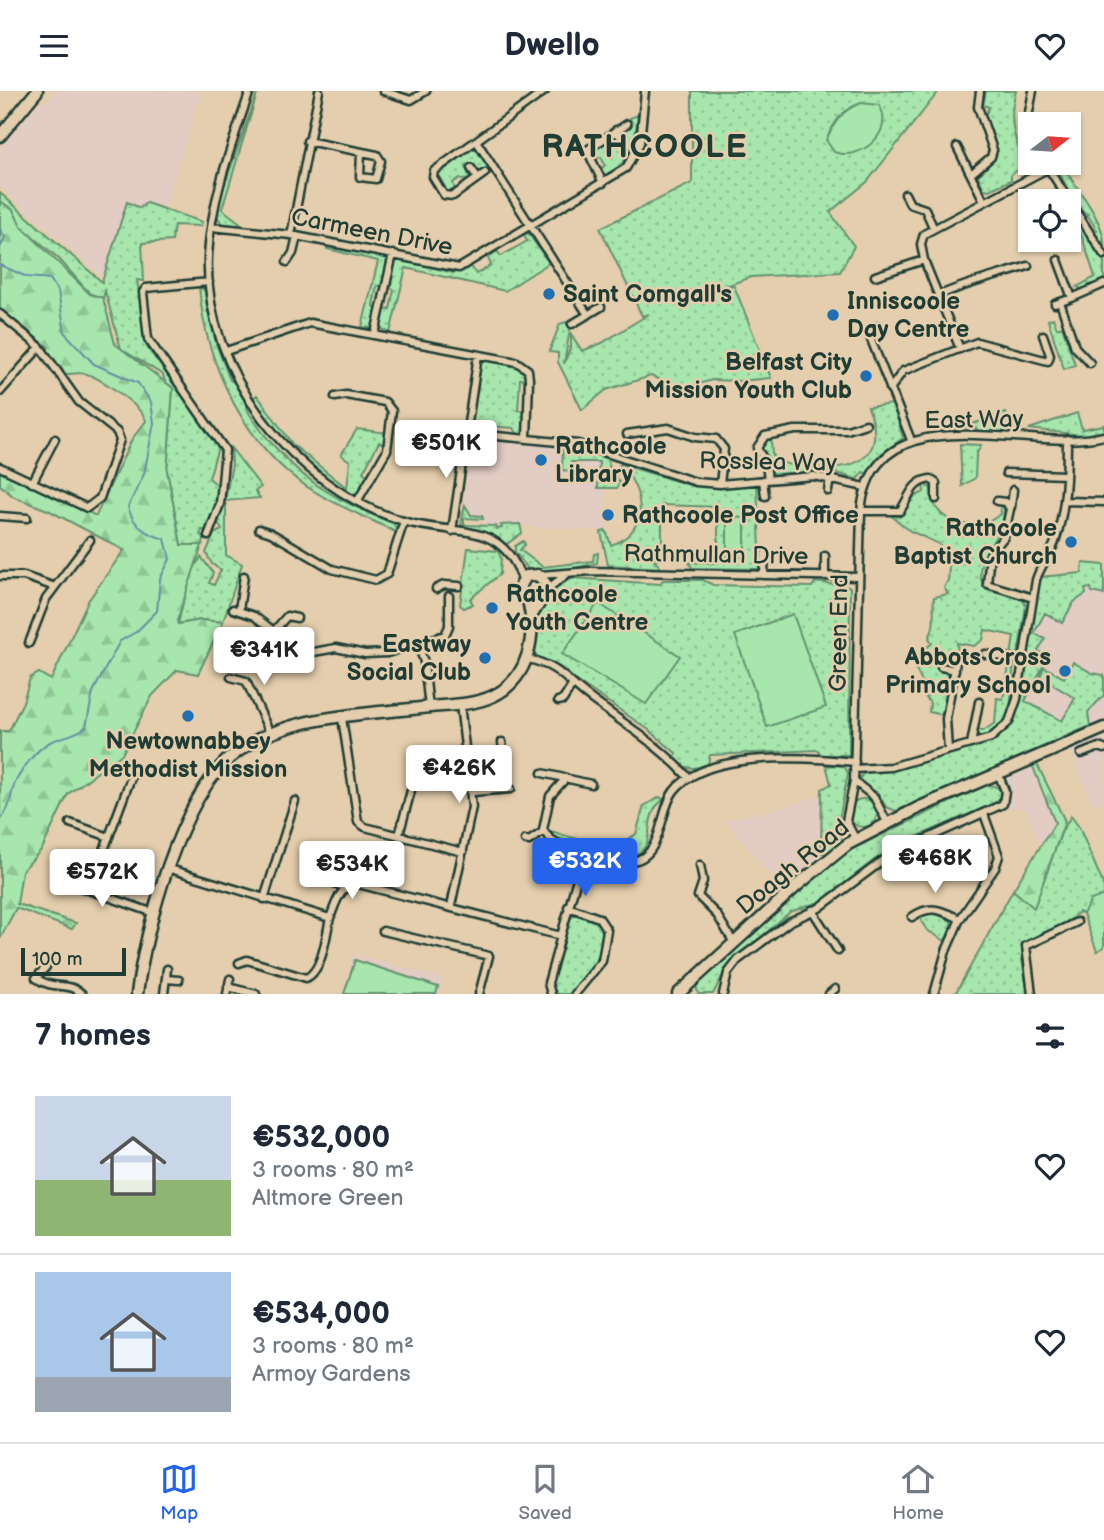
<!DOCTYPE html>
<meta charset="utf-8">
<style>
:root{--surface:#fff;--page:#f2f2f3;--text:#1f2937;--muted:#747a83;--line:#e0e1e3;--accent:#2563eb}
body{margin:0;font-family:"Balsamiq Sans",sans-serif;background:var(--page);color:var(--text);height:100vh;display:flex;flex-direction:column;font-size:26px;white-space:nowrap}
*{box-sizing:border-box;margin:0}
p{font-size:23px;color:var(--muted)}
.icon{flex:none;width:38px;height:38px;fill:none;stroke:currentColor;stroke-width:2;stroke-linecap:round;stroke-linejoin:round}
.map{position:relative;height:903px;overflow:hidden}
.side{display:flex;flex-direction:column;background:var(--surface);flex:1}
.side>*{flex:none}
.needle{width:46px;rotate:73deg}
.controls{position:absolute;left:1018px;top:21px;display:grid;gap:14px}
.controls a{display:grid;place-items:center;width:63px;height:63px;border-radius:0px;background:var(--surface);box-shadow:0 2px 5px #0004;font-size:35px}
.scale{position:absolute;left:21px;bottom:18px;width:105px;box-sizing:border-box;padding-left:7px;border:4px solid #1f3d34;border-top:0;font-size:19px;line-height:24px;white-space:nowrap;color:#1f3d34;-webkit-text-stroke:5px #e4cead;paint-order:stroke}
.price{position:absolute;translate:-50% -60px;padding:0 16px;border-radius:7px;background:#fff;color:#222;font-size:23px;line-height:46px;filter:drop-shadow(0 2px 4px #0008)}
.price::after{content:'';position:absolute;left:50%;top:42px;width:21px;height:16px;margin-left:-10px;background:inherit;clip-path:polygon(0 0,100% 0,50% 100%)}
.price.active{background:var(--accent);color:#fff}
ul{padding:0;list-style:none}
li{display:flex;align-items:center;gap:21px;height:175px;padding:0 35px}
li+li{border-top:2px solid var(--line)}
li span{display:grid;place-items:center;flex:none;width:196px;height:140px;border-radius:0px;color:#555}
li>.icon{margin-inline-start:auto}
span .icon{width:84px;height:84px;fill:#fffc;stroke-width:1}
li b{font-size:30px}
h2{display:flex;justify-content:space-between;align-items:center;height:84px;padding:0 35px;font-size:30px}
header{display:flex;justify-content:space-between;align-items:center;height:91px;padding:0 35px;background:var(--surface);font-size:32px;font-weight:600}
.menu{display:flex;justify-content:space-around;align-items:center;height:98px;border-top:2px solid var(--line);background:var(--surface);font-size:19px;color:var(--muted)}
.menu a{display:grid;justify-items:center;gap:4px}
.menu .active{color:var(--accent)}
.map>svg:first-child{display:block}
.built{fill:#e2ccc4}
.grass{fill:url(#grass-dots);stroke:#639270;stroke-width:2}
.forest{fill:url(#forest-firs);stroke:#639270;stroke-width:2}
.pitch{fill:#a7e6ad;stroke:#639270;stroke-width:2}
.lines{fill:none;stroke-linecap:round;stroke-linejoin:round}
.stream{stroke:#668fa5;stroke-width:2}
.street-casing{stroke:#1f3d34;stroke-width:11}
.secondary-casing{stroke:#1f3d34;stroke-width:15}
.street{stroke:#e4cead;stroke-width:6}
.secondary{stroke:#e4cead;stroke-width:10}
.poi-dot{fill:#1f6fb2;stroke:#e4cead;stroke-width:2.5}
.labels{text-anchor:middle;dominant-baseline:central;stroke-width:5;stroke-linejoin:round;paint-order:stroke}
.street-label{font-size:24px;fill:#1f3d34;stroke:#e4cead}
.poi-label{font-size:24px;font-weight:bold;fill:#1f3d34;stroke:#e4cead;text-anchor:start}
.district-label{font-size:32px;font-weight:bold;letter-spacing:2px;fill:#1f3d34;stroke:#e4cead}
</style>
<header><svg class="icon" aria-label="menu" viewBox="0 0 24 24"><path d="M4 6h16M4 12h16M4 18h16"/></svg>Dwello<svg class="icon" aria-label="heart" viewBox="0 0 24 24"><path d="M12 20l-8-8c-3-5 5-10 8-4 3-6 11-1 8 4z"/></svg></header>
<div class="map">
<svg width="1104" height="903" viewBox="0 0 1104 903">
<defs>
<pattern id="grass-dots" width="8" height="8" patternUnits="userSpaceOnUse" patternTransform="scale(1.75)"><rect width="8" height="8" fill="#a7e6ad"/><path d="M2 2h.1M6 6h.1" fill="none" stroke="#8fc695" stroke-width="1.8" stroke-linecap="round"/></pattern>
<pattern id="forest-firs" width="22" height="20" patternUnits="userSpaceOnUse" patternTransform="scale(1.75)"><rect width="22" height="20" fill="#a7e6ad"/><path d="M5 1l3.5 6h-7zM16 11l3.5 6h-7z" fill="#8fc695"/></pattern>
</defs>
<rect width="100%" height="100%" fill="#e4cead"/>
<filter id="ink" filterUnits="userSpaceOnUse"><feTurbulence type="fractalNoise" baseFrequency=".0143" numOctaves="2"/><feDisplacementMap in="SourceGraphic" scale="14" xChannelSelector="R" yChannelSelector="G"/><feConvolveMatrix kernelMatrix="1 2 1 2 8 2 1 2 1" color-interpolation-filters="sRGB"/></filter>
<g filter="url(#ink)">
<path class="built" d="M 56,0 L 201,0 L 164,119 L 146,112 L 140,117 L 127,111 L 104,187 L 0,96 L 0,57 L 38,12 L 48,9 Z
M 473,348 L 555,355 L 605,372 L 606,440 L 484,433 L 463,411 Z
M 1104,481 L 1104,711 L 1092,715 L 1066,646 L 1010,669 L 1033,535 L 1047,488 Z
M 1030,668 L 1055,732 L 1039,754 L 1026,718 L 999,715 L 1005,700 L 998,682 Z
M 822,704 L 831,762 L 785,800 L 724,729 L 769,720 Z
M 353,863 L 443,887 L 439,903 L 344,903 Z"/>
<path class="grass" d="M 258,0 L 222,118 L 244,135 L 222,133 L 217,125 L 221,104 Z
M 692,0 L 939,0 L 867,91 L 830,121 L 854,155 L 840,181 L 751,186 L 726,195 L 734,195 L 771,287 L 739,290 L 712,289 L 682,298 L 651,285 L 606,299 L 582,319 L 558,271 L 558,262 L 549,261 L 560,233 L 566,231 L 570,238 L 564,273 L 571,255 L 571,243 L 582,260 L 602,252 L 649,223 L 642,225 L 600,137 L 692,92 Z
M 986,0 L 1016,0 C 1008,26 1013,51 1027,74 L 1011,83 L 1011,89 L 989,99 L 984,98 L 978,85 C 1003,62 999,55 984,27 L 989,16 L 983,14 Z
M 638,24 C 635,51 632,72 605,85 L 600,79 L 605,74 L 601,66 L 594,68 L 595,59 L 615,45 L 621,54 L 627,50 L 622,40 L 632,34 L 630,27 Z
M 472,58 L 478,60 L 492,80 L 488,82 L 484,78 L 478,81 L 471,73 L 466,77 L 470,88 L 465,90 L 460,87 L 453,92 L 455,98 L 447,101 L 438,83 Z
M 1054,72 L 1061,72 C 1073,92 1104,129 1104,152 L 1099,151 L 1094,142 L 1097,139 L 1087,123 L 1078,117 Z
M 0,102 L 102,191 L 127,111 L 140,117 L 146,112 L 202,131 L 201,135 L 174,134 L 172,150 L 142,152 L 144,190 L 137,189 L 147,256 L 219,353 L 209,387 L 217,394 L 217,413 L 207,440 L 202,439 L 200,444 L 205,446 L 202,454 L 181,454 L 167,380 L 173,297 L 165,291 L 163,284 L 121,258 L 105,200 L 103,207 L 90,203 L 59,168 L 21,135 L 13,119 L 0,110 Z
M 1074,133 L 1079,133 L 1104,171 L 1104,188 L 1084,199 L 1077,196 L 1095,186 L 1082,146 Z
M 528,142 L 549,172 L 505,200 L 406,177 L 390,242 L 380,237 L 383,219 L 390,218 L 394,199 L 389,195 L 393,174 L 399,167 L 453,182 L 470,175 L 476,183 L 491,174 L 488,167 L 497,160 L 501,165 L 527,150 L 524,144 Z
M 327,152 L 330,156 L 350,160 L 354,157 L 388,167 L 384,194 L 377,195 L 373,214 L 377,218 L 372,237 L 362,236 L 378,170 L 327,158 Z
M 199,195 L 208,202 L 208,219 L 216,253 L 230,289 C 245,296 243,314 251,325 C 259,337 268,349 278,359 C 310,397 351,415 394,433 L 399,443 C 372,428 343,418 317,402 C 247,361 205,274 199,195 Z
M 1053,227 L 1057,237 L 1062,235 L 1075,274 L 1064,278 L 1048,229 Z
M 482,270 C 500,271 520,271 529,288 L 520,288 L 518,319 L 528,320 L 523,343 L 518,344 L 514,337 L 477,334 L 473,339 L 470,334 Z
M 257,304 L 293,354 L 347,397 L 350,370 L 341,364 L 357,338 L 388,342 L 385,354 L 379,351 L 363,381 L 368,385 L 360,400 L 351,404 C 313,379 278,347 253,307 Z
M 893,313 L 903,347 L 880,364 L 867,383 L 863,381 L 857,388 L 829,380 L 773,383 L 761,360 L 766,346 L 771,348 L 772,364 C 782,376 798,374 813,376 C 858,380 888,365 868,316 Z
M 1006,322 L 1011,337 L 1020,338 L 1016,342 L 979,342 L 976,337 L 963,336 Z
M 1077,322 L 1082,338 L 1104,334 L 1104,340 L 1082,344 L 1029,338 Z
M 960,353 L 981,354 L 976,364 L 975,387 L 962,395 Z
M 569,354 L 607,368 L 610,378 L 620,392 L 617,397 L 598,397 L 599,371 L 571,371 L 570,380 L 562,379 L 563,357 Z
M 231,357 L 261,396 L 255,400 L 260,407 L 225,410 L 232,373 Z
M 620,373 L 693,395 L 757,393 L 761,478 L 692,477 L 689,471 L 718,472 L 718,416 L 662,414 L 662,466 L 654,469 L 661,477 L 608,474 L 601,441 L 606,440 L 611,454 C 645,442 646,410 628,383 L 623,386 L 619,382 Z
M 923,393 L 931,397 C 932,427 955,434 982,435 L 1001,423 L 1000,413 L 1003,415 C 1011,442 967,468 984,495 L 1023,509 L 1026,515 L 1018,564 L 1011,565 L 1014,545 L 985,539 L 983,549 L 974,555 L 957,552 L 958,563 L 950,573 L 940,572 L 939,579 L 949,582 L 943,624 L 929,621 L 930,612 L 920,599 L 922,591 L 912,570 L 932,552 L 929,547 C 937,532 932,521 934,506 L 948,503 L 944,497 L 948,489 L 949,476 L 939,453 L 910,440 L 889,423 L 900,426 L 912,407 L 924,401 Z
M 223,414 L 226,414 L 226,464 L 242,473 L 223,531 L 201,529 L 178,533 L 189,485 L 201,466 L 213,482 L 209,492 L 214,494 L 221,479 L 212,473 L 206,462 L 214,443 L 222,439 L 218,432 Z
M 465,414 L 471,424 L 482,425 L 483,428 L 464,427 L 464,434 L 496,435 L 497,438 L 502,437 L 501,434 L 520,433 L 522,442 L 504,455 L 461,434 Z
M 523,450 L 525,453 L 520,459 L 543,476 L 593,470 L 594,463 L 598,462 L 597,472 L 553,482 L 529,479 L 515,461 L 515,455 Z
M 468,457 L 498,460 L 501,467 L 500,483 L 470,508 L 473,513 L 464,517 L 460,514 Z
M 1083,472 L 1104,474 L 1104,504 L 1092,501 L 1091,497 L 1085,498 L 1086,503 L 1074,511 L 1062,532 L 1045,522 L 1034,542 L 1045,548 L 1038,560 L 1048,566 L 1025,610 L 1062,630 L 1075,607 L 1040,586 L 1044,576 L 1064,587 L 1073,571 L 1092,582 L 1104,584 L 1104,604 L 1088,621 L 1090,635 L 896,720 L 886,716 L 878,702 L 861,693 L 860,687 L 863,683 L 989,651 L 1011,634 L 1040,486 L 1082,482 Z
M 572,487 L 660,493 L 663,489 L 703,489 L 713,494 L 812,496 L 815,491 L 850,496 L 849,664 L 821,664 L 818,659 L 710,664 L 708,673 C 692,679 686,680 675,666 L 676,662 L 649,639 L 583,594 L 577,593 L 560,576 L 533,563 L 534,523 L 557,493 Z
M 1010,570 L 1014,571 C 1009,603 1020,635 979,648 L 977,639 L 983,640 L 995,632 L 997,607 L 1003,608 Z
M 826,674 L 844,675 L 848,682 L 839,729 L 842,750 L 825,763 L 821,761 L 822,698 L 831,693 Z
M 988,693 L 999,697 L 1001,704 L 997,711 L 907,750 L 874,769 L 822,810 L 790,821 L 727,876 L 713,903 L 698,903 L 696,894 L 822,780 L 854,757 Z
M 660,706 L 663,708 C 661,711 658,713 656,716 C 643,734 658,757 631,765 L 551,746 L 547,740 L 613,757 L 636,743 L 644,715 Z
M849 722a14 14 0 1 1 28 0a14 14 0 1 1-28 0Z
M 1071,725 L 1079,736 L 1104,795 L 1104,804 L 1083,823 L 1079,821 L 1066,832 L 1024,854 L 1022,869 L 1028,903 L 955,903 L 1013,799 L 1034,816 L 1062,740 Z
M 930,819 L 951,830 L 951,837 L 945,850 L 927,839 L 921,830 L 923,823 Z
M 576,823 C 583,825 592,826 597,831 C 619,848 585,886 574,899 L 569,903 L 557,903 L 551,892 L 567,830 Z"/>
<path class="forest" d="M 0,110 L 13,119 L 21,135 L 90,203 L 103,207 L 115,253 L 173,297 L 167,380 L 181,454 L 202,454 L 177,530 L 178,533 L 201,529 L 223,531 L 198,583 L 177,579 L 152,605 L 122,663 L 68,703 L 42,758 L 22,780 L 17,813 L 76,832 L 72,838 L 16,817 L 0,848 L 0,640 L 9,640 L 23,611 L 30,587 L 39,582 L 51,589 L 88,510 L 124,459 L 50,420 L 14,406 L 0,394 L 0,377 L 96,425 L 132,348 L 146,330 C 142,315 98,285 83,282 C 78,282 71,283 66,283 L 48,260 L 48,256 L 0,218 Z
M 1034,667 L 1065,730 L 1034,817 L 1013,799 L 1055,732 L 1030,668 Z
M 1104,804 L 1104,856 L 1097,860 L 1083,823 L 1091,809 Z"/>
<path class="pitch" d="M 861,12 L 879,14 C 896,41 860,71 834,61 L 826,49 C 835,30 842,19 861,12 Z
M 727,426 L 745,427 L 745,466 L 727,466 Z
M 598,512 L 680,565 L 646,613 L 562,563 Z
M 793,523 L 826,616 L 767,636 L 735,544 Z
M 355,869 L 438,896 L 436,903 L 344,903 Z"/>
<g class="lines">
<path class="stream" d="M 0,138 L 5,146 L 0,157
M 0,174 L 27,186 L 50,188 L 58,200 L 65,242 L 94,273 L 138,292 L 151,311 L 154,332 L 144,383 L 128,416 C 133,435 146,443 165,448 L 170,468 L 160,488 L 157,520 L 136,541 L 120,550 L 93,601 L 86,636 C 74,645 63,645 50,651 C 37,658 24,675 17,688 C 9,701 13,717 0,728"/>
<g class="street-casing">
<path id="street" d="M 250,0 C 232,53 211,108 208,165 C 203,280 294,397 403,430 C 454,446 501,427 522,488
M 383,0 L 411,9 L 426,0
M 616,39 L 622,49
M 1031,45 L 1028,26 L 1033,0
M 307,50 L 377,64 L 381,70 L 376,88 L 360,86 L 361,61
M 477,51 L 588,224
M 957,56 L 984,110
M 1045,72 L 1104,164
M 471,77 L 478,87
M 485,82 L 453,105 L 444,104 L 433,86 L 434,80 L 545,0
M 971,83 L 991,66 L 993,59 L 978,16 L 980,0
M 603,92 L 587,59 L 627,33
M 905,103 L 910,113 L 925,118 L 933,136
M 211,136 L 291,144 L 459,177 L 626,77 L 640,52 L 645,0
M 291,144 L 319,0
M 1058,169 L 1072,207 L 1104,193
M 287,171 L 293,162 L 297,145
M 875,185 L 924,169
M 940,204 C 969,191 998,185 1028,175
M 1060,211 L 1075,256 L 1090,272
M 1055,213 L 1072,207
M 0,223 L 40,256
M 572,233 L 601,216
M 879,235 L 871,239 L 870,246 L 911,349
M 375,243 L 393,163
M 960,258 L 924,169 L 921,153 L 924,143 L 1049,77
M 226,260 L 310,232 L 517,271 L 528,279 L 529,288 L 527,348
M 890,298 L 903,280 L 977,251 L 1048,270 L 1050,264 L 1043,244
M 0,301 L 40,256 L 79,311 L 117,341 L 120,349 L 100,407 L 87,417 L 0,376
M 335,306 L 346,304 L 385,311 L 392,320 L 387,359 L 358,409
M 466,342 L 578,353 L 696,391 L 720,393 L 814,385 L 865,396
M 627,343 L 668,337 L 695,346 L 716,348 L 724,358 L 720,393
M 1006,382 L 1066,384
M 763,389 L 765,405
M 768,389 L 766,373 L 757,357 L 765,345 L 795,339 L 847,339 L 866,333
M 32,392 L 55,348
M 828,400 L 830,387
M 997,410 L 1006,411 L 1010,418 L 1004,446 L 990,463 L 987,493 L 1033,507
M 1065,410 L 1104,411
M 1011,416 L 1013,399
M 861,420 L 900,420 C 910,406 911,391 930,388 L 936,392 L 936,408
M 0,425 L 27,427
M 259,438 L 271,442 L 332,478 L 376,489 L 387,483 L 404,430
M 452,440 L 478,264
M 208,445 L 220,413 L 225,359 L 148,248 L 143,201 L 146,197 L 209,191
M 540,484 L 591,480 L 859,486
M 764,484 L 765,463
M 0,485 L 24,485 L 55,496
M 825,486 L 825,465
M 436,498 L 444,494 L 459,495
M 547,498 L 566,484
M 233,518 L 254,525 L 301,561 L 308,562 L 336,557 L 365,563 L 387,562 L 445,544 L 449,535 L 449,505
M 239,519 L 244,485
M 274,540 L 287,525 L 297,527
M 29,552 L 46,508 L 90,449
M 418,553 L 424,571 L 429,617
M 985,563 L 1022,569
M 528,568 C 560,575 566,590 591,608 C 626,634 659,654 689,687
M 941,576 L 955,579
M 231,586 L 246,590 L 270,642
M 558,610 L 563,609 L 573,593
M 342,627 L 358,731 L 365,736 L 463,761
M 971,653 L 979,611
M 948,659 L 946,628 L 957,565
M 1081,663 L 1099,656 L 1104,658
M 467,667 L 503,661 L 502,651
M 854,678 L 891,676 L 991,647 L 1009,631 L 1017,608 L 1036,489 C 1040,475 1050,465 1055,451 C 1066,418 1067,383 1067,348
M 542,682 L 591,693
M 566,687 L 550,705 L 543,739 C 552,754 573,759 589,763 C 602,766 618,771 632,770 C 663,767 659,719 674,700 C 680,692 691,685 700,681 C 739,663 812,666 855,671
M 855,691 L 874,706 L 887,731
M 472,701 L 511,698
M 70,732 L 109,746
M 399,744 L 413,692 L 416,688 L 425,688
M 525,749 L 529,750 L 543,741
M 856,749 L 846,730 L 854,690 L 861,420 C 874,298 1028,364 1104,345
M 700,774 L 703,790 L 698,805 L 717,824 L 734,852
M 170,778 L 330,827 C 336,812 339,795 358,793 L 561,845
M 60,789 L 154,822
M 332,791 L 345,797
M 89,799 L 132,684
M 264,808 L 295,710
M 451,815 L 472,716 L 460,613
M 568,816 L 599,827 L 607,839 L 602,870 L 575,903
M 812,819 L 838,860
M 912,826 C 931,813 941,819 960,828
M 383,840 L 489,865 L 479,903
M 239,872 L 247,869 L 306,887 C 323,880 326,844 330,827
M 46,876 L 36,887 C 54,900 69,890 82,903
M 166,888 L 179,889
M 228,896 L 256,903
M 164,903 L 167,878
M 227,903 L 230,888
M 551,903 L 548,892 L 584,762
M 723,903 L 728,882 L 738,869 L 789,831 L 819,817 L 889,765 L 1003,713 L 1005,700 L 998,682
M 829,903 L 835,898
M 934,903 L 946,860 L 960,828 L 995,777 L 999,765 L 984,723
M 1032,903 L 1026,855 L 1077,831"/>
</g>
<g class="secondary-casing">
<path id="secondary" d="M 0,45 L 37,0
M 531,525 L 546,502 L 546,493 L 538,484 L 526,485 L 520,496 L 522,504 L 532,510 L 540,508
M 137,903 C 145,838 180,707 232,665 C 285,622 365,624 430,616 C 450,614 474,614 493,605 C 529,588 537,545 528,509
M 678,903 L 800,792 L 848,753 L 920,716 L 1104,637"/>
</g>
<use href="#street" class="street"/>
<use href="#secondary" class="secondary"/>
</g>
</g>
<g class="poi-dot">
<circle cx="549" cy="203" r="7"/>
<circle cx="833" cy="224" r="7"/>
<circle cx="866" cy="285" r="7"/>
<circle cx="541" cy="369" r="7"/>
<circle cx="608" cy="424" r="7"/>
<circle cx="1071" cy="451" r="7"/>
<circle cx="492" cy="517" r="7"/>
<circle cx="485" cy="567" r="7"/>
<circle cx="1065" cy="580" r="7"/>
<circle cx="188" cy="625" r="7"/>
</g>
<g class="labels">
<g class="street-label">
<text transform="translate(372 141) rotate(11)">Carmeen Drive</text>
<text transform="translate(974 329) rotate(-1)">East Way</text>
<text transform="translate(768 371) rotate(1)">Rosslea Way</text>
<text transform="translate(716 464) rotate(1)">Rathmullan Drive</text>
<text transform="translate(839 542) rotate(-89)">Green End</text>
<text transform="translate(793 776) rotate(-39)">Doagh Road</text>
</g>
<g class="poi-label">
<text x="563" y="203">Saint Comgall's</text>
<text x="847" y="210">Inniscoole<tspan x="847" dy="28">Day Centre</tspan></text>
<text x="852" y="271" text-anchor="end">Belfast City<tspan x="852" dy="28">Mission Youth Club</tspan></text>
<text x="555" y="355">Rathcoole<tspan x="555" dy="28">Library</tspan></text>
<text x="622" y="424">Rathcoole Post Office</text>
<text x="1057" y="437" text-anchor="end">Rathcoole<tspan x="1057" dy="28">Baptist Church</tspan></text>
<text x="506" y="503">Rathcoole<tspan x="506" dy="28">Youth Centre</tspan></text>
<text x="471" y="553" text-anchor="end">Eastway<tspan x="471" dy="28">Social Club</tspan></text>
<text x="1051" y="566" text-anchor="end">Abbots Cross<tspan x="1051" dy="28">Primary School</tspan></text>
<text x="188" y="650" text-anchor="middle">Newtownabbey<tspan x="188" dy="28">Methodist Mission</tspan></text>
</g>
<g class="district-label">
<text x="645" y="56">RATHCOOLE</text>
</g>
</g>
</svg>
<div class="controls">
<a><svg class="needle" viewBox="-14 -14 28 28"><path d="M0-13l5 13h-10z" fill="#e53935"/><path d="M0 13l5-13h-10z" fill="#747a83"/></svg></a>
<a><svg class="icon" aria-label="locate" viewBox="0 0 24 24"><circle cx="12" cy="12" r="6"/><path d="M12 2v4M12 18v4M2 12h4M18 12h4"/></svg></a>
</div>
<div class="scale">100 m</div>
<b class="price" style="left:446px;top:389px">€501K</b>
<b class="price" style="left:264px;top:596px">€341K</b>
<b class="price" style="left:459px;top:714px">€426K</b>
<b class="price" style="left:935px;top:804px">€468K</b>
<b class="price active" style="left:585px;top:807px">€532K</b>
<b class="price" style="left:352px;top:810px">€534K</b>
<b class="price" style="left:102px;top:818px">€572K</b>
</div>
<section class="side">
<h2>7 homes<svg class="icon" aria-label="filters" viewBox="0 0 24 24"><path d="M4 7h16M4 17h16"/><circle cx="9" cy="7" r="2"/><circle cx="15" cy="17" r="2"/></svg></h2>
<ul>
<li><span style="background:linear-gradient(#c9d6e8 60%,#8fb573 0)"><svg class="icon" aria-label="home" viewBox="0 0 24 24"><path d="M3 11l9-7 9 7M6 9v11h12V9"/></svg></span><div><b>€532,000</b><p>3 rooms · 80 m²</p><p>Altmore Green</p></div><svg class="icon" aria-label="heart" viewBox="0 0 24 24"><path d="M12 20l-8-8c-3-5 5-10 8-4 3-6 11-1 8 4z"/></svg></li>
<li><span style="background:linear-gradient(#a9c7e8 75%,#9aa5b1 0)"><svg class="icon" aria-label="home" viewBox="0 0 24 24"><path d="M3 11l9-7 9 7M6 9v11h12V9"/></svg></span><div><b>€534,000</b><p>3 rooms · 80 m²</p><p>Armoy Gardens</p></div><svg class="icon" aria-label="heart" viewBox="0 0 24 24"><path d="M12 20l-8-8c-3-5 5-10 8-4 3-6 11-1 8 4z"/></svg></li>
</ul>
</section>
<nav class="menu">
<a class="active"><svg class="icon" aria-label="map" viewBox="0 0 24 24"><path d="M3 6l6-2 6 2 6-2v14l-6 2-6-2-6 2zM9 4v14M15 6v14"/></svg>Map</a>
<a><svg class="icon" aria-label="saved" viewBox="0 0 24 24"><path d="M7 4h10v16l-5-4-5 4z"/></svg>Saved</a>
<a><svg class="icon" aria-label="home" viewBox="0 0 24 24"><path d="M3 11l9-7 9 7M6 9v11h12V9"/></svg>Home</a>
</nav>
